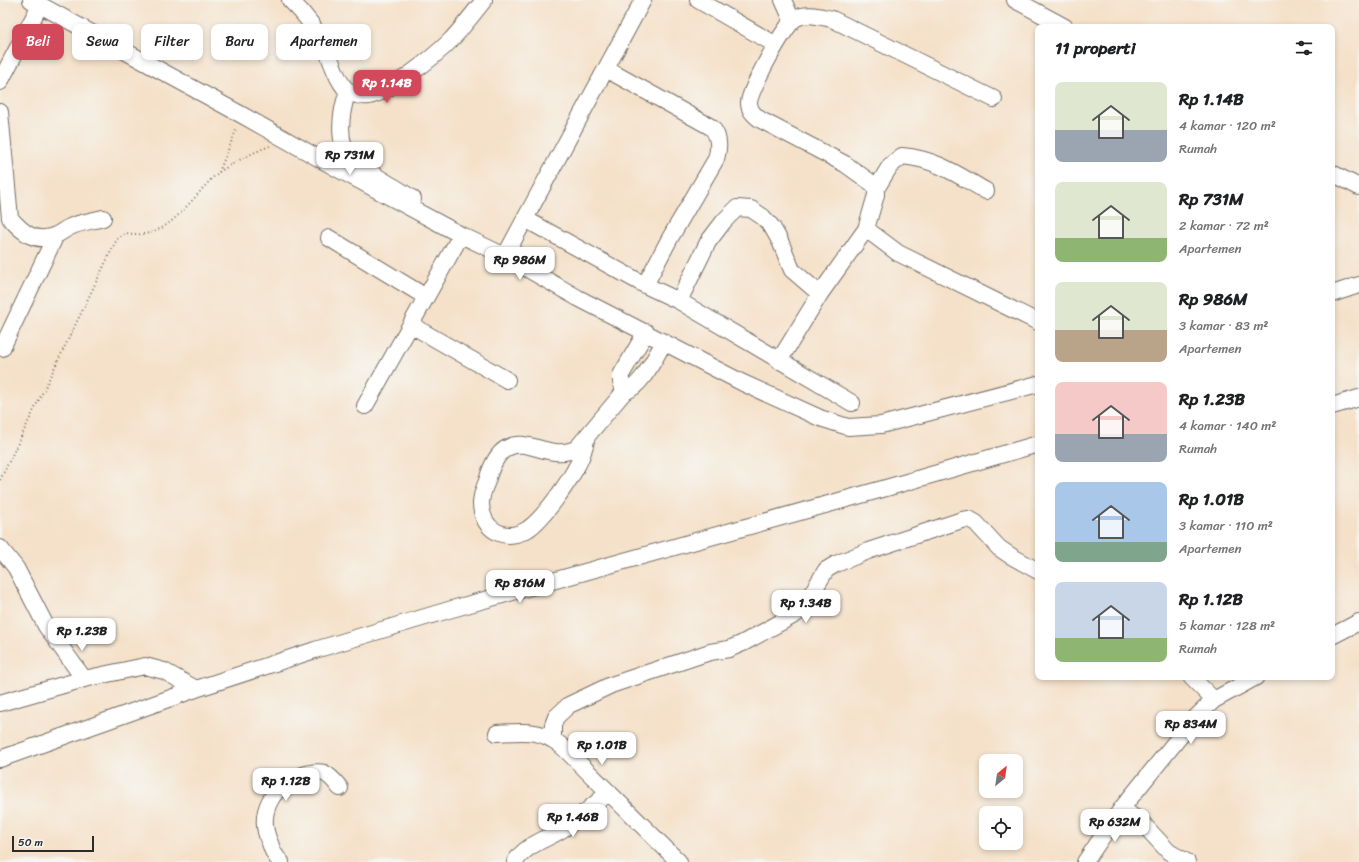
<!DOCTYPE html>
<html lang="id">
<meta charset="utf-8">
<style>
:root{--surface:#fff;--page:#f2f2f2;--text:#202124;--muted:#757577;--accent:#d1495b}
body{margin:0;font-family:Sriracha,sans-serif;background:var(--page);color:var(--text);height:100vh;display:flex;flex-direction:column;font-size:15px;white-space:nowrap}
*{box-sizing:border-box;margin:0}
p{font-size:13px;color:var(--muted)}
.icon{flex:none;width:22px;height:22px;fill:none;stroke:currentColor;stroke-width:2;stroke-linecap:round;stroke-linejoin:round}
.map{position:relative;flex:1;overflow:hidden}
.panel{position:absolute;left:1035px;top:24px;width:300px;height:656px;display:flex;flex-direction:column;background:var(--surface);border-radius:8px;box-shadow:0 2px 6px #0003}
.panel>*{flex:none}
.banner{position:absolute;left:12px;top:24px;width:380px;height:36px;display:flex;gap:8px}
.needle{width:26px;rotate:29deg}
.fabs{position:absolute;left:979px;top:754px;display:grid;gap:8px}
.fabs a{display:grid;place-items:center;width:44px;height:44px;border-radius:8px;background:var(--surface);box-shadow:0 2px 6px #0003;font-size:20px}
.scale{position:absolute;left:12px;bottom:10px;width:82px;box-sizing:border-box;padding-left:4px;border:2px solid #2b2b2b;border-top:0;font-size:11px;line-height:14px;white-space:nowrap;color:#2b2b2b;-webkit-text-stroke:3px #f6f6f2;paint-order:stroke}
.price{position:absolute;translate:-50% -34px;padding:0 9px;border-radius:8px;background:#fff;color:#222;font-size:13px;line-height:26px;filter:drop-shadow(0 1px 2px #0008)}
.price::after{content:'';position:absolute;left:50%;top:24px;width:12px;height:9px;margin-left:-6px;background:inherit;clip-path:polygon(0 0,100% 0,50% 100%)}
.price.on{background:var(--accent);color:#fff}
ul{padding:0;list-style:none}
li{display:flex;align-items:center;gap:12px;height:100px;padding:0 20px}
li span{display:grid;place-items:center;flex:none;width:112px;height:80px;border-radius:8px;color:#555}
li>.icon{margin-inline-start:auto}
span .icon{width:48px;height:48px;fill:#fffc;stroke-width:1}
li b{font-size:17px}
h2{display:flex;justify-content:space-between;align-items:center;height:48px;padding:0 20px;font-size:17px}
.tag{padding:0 14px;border-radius:8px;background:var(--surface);box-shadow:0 2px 6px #0003;font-size:14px;line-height:36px}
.tag.on{background:var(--accent);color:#fff}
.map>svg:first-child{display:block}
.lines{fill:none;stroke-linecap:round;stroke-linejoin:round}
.minor-casing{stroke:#726b62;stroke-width:18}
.path{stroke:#726b62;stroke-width:2;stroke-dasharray:1 3;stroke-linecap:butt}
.minor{stroke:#fff;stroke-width:16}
</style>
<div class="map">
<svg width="1359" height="862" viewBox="0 0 1359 862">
<rect width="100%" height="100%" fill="#f6f6f2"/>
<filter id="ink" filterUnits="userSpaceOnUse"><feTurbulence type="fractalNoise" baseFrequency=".025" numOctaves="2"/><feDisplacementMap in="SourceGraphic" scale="8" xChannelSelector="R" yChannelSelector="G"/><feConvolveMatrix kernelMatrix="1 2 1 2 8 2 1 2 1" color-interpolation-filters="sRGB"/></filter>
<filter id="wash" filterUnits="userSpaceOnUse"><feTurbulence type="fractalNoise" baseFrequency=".012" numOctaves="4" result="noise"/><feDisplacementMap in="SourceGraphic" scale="16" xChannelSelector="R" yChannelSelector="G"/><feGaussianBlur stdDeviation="0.9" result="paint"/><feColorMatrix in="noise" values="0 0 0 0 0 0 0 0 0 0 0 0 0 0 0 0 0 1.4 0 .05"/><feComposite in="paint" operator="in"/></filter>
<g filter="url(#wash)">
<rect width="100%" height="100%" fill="#f5e1c9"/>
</g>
<g filter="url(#ink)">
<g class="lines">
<g class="minor-casing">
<path id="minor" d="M 31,0 L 242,115 L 336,168 L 461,235 L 505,256 L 578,298 L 743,383 L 820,418 L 848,427 L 881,425 L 1038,384
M 290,0 C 305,14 317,30 326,49 C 332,61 335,76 344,87 C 350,94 359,97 369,96 C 391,92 435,56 451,40 C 463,27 473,14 484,0
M 698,0 L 776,45
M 783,0 L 792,20
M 1015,0 L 1065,27
M 0,82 L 40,5
M 348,91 C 341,111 335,144 353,161 C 364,170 377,176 389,184 C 397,188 405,194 413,199
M 994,99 L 832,19 C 821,17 807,12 796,18 C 785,24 749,91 749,103 C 749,111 755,116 761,120 L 845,164 L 873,184 L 876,189 L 876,195 L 866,229 L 898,253 L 1038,322
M 0,112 L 10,218 C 23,233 36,244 56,235 C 61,233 65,229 70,227 C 80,222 92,221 103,218
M 1332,173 L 1359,187
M 876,189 L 890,166 L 902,156 C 936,159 958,175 986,191
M 525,219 L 645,285 L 670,238 L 716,159 C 719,149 720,136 711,127 L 606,69
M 329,238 L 426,297
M 505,256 L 643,0
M 645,285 L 679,301 L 852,403
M 1332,294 L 1359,285
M 679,301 L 708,242 L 724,221 L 737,208 L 751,209 L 763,217 L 772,227 L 780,241 L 792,270 L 820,294
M 411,325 L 507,380
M 2,348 L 56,235
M 779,361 L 820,294 L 866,229
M 624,392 L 621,381 L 621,375 L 646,332
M 365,406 L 461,235
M 1332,406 L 1359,398
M 587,436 C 585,446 583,455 578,464 C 569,482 544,518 528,529 C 506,543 482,531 481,504 C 481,496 484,488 487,481 C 490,470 496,454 507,448 C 527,436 551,462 577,448 L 624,392 C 642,387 655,357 664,342
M 0,548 L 16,568 L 46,626 L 84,679 L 145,666 L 164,671 L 196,689
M 1332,636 L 1359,622
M 1191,677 L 1214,700
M 0,703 L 84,679
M 497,733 C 516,732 537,729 553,740 C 559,743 564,748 568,752 L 679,862
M 553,739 L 553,725 L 556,717 L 569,705 L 611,685 L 710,652 L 729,649 L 743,643 L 796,614 L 804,606 L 826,570 L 836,564 L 868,551 L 962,520 L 969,519 L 976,523 L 999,548 L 1011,556 L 1038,571
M 0,759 L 196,689 L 315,650 L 452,609 L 886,488 L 1038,444
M 1122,808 L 1144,825 L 1169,852 L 1187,862
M 281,862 C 275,857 272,850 270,843 C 256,813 272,785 303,775 C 310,773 317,771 324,773 C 331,776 336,783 340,788
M 515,862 C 526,844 546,840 563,829 C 579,818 594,805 609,792
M 1085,862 L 1122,808 L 1194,719 L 1214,700 L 1256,677"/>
</g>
<path class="path" d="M 219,172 L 237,128
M 0,480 L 117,239 L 125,233 C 133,234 141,235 149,233 C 176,227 198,190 218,173 C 230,164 256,151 270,146"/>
<use href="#minor" class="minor"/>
</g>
</g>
</svg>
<div class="fabs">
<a><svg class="needle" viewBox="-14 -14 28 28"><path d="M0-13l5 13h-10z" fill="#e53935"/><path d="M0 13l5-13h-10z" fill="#757577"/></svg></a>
<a><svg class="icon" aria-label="locate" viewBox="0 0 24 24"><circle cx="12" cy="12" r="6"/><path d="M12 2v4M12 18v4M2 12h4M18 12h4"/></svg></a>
</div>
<div class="scale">50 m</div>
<b class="price on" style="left:387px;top:104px">Rp 1.14B</b>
<b class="price" style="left:350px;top:176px">Rp 731M</b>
<b class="price" style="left:520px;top:281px">Rp 986M</b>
<b class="price" style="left:520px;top:604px">Rp 816M</b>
<b class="price" style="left:806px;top:624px">Rp 1.34B</b>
<b class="price" style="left:82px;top:652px">Rp 1.23B</b>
<b class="price" style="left:1191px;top:745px">Rp 834M</b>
<b class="price" style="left:602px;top:766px">Rp 1.01B</b>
<b class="price" style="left:286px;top:802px">Rp 1.12B</b>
<b class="price" style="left:573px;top:838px">Rp 1.46B</b>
<b class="price" style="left:1115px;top:843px">Rp 632M</b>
<div class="banner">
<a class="tag on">Beli</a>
<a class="tag">Sewa</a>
<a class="tag">Filter</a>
<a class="tag">Baru</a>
<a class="tag">Apartemen</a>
</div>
<section class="panel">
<h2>11 properti<svg class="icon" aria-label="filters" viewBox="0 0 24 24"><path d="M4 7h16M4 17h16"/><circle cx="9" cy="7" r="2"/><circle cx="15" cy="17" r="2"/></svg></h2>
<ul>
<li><span style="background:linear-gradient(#dfe7d0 60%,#9aa5b1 0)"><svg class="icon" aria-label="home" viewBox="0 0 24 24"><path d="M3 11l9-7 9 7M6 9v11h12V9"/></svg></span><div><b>Rp 1.14B</b><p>4 kamar · 120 m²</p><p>Rumah</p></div></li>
<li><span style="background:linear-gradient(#dfe7d0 70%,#8fb573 0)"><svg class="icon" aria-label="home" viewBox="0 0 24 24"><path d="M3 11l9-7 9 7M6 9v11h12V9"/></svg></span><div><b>Rp 731M</b><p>2 kamar · 72 m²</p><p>Apartemen</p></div></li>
<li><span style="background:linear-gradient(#dfe7d0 60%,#b9a48a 0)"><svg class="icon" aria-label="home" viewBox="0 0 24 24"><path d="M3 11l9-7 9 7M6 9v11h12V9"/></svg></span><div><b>Rp 986M</b><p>3 kamar · 83 m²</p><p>Apartemen</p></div></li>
<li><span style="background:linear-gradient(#f6c9c9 65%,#9aa5b1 0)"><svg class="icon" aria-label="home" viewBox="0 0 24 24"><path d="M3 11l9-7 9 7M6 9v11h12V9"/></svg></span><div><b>Rp 1.23B</b><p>4 kamar · 140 m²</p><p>Rumah</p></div></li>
<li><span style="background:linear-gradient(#a9c7e8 75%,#7fa58c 0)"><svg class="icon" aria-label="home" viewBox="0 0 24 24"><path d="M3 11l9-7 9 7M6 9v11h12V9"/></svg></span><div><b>Rp 1.01B</b><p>3 kamar · 110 m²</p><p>Apartemen</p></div></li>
<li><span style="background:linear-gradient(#c9d6e8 70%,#8fb573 0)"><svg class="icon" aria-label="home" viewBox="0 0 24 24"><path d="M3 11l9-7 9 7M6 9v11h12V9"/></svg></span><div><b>Rp 1.12B</b><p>5 kamar · 128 m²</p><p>Rumah</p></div></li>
</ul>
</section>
</div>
